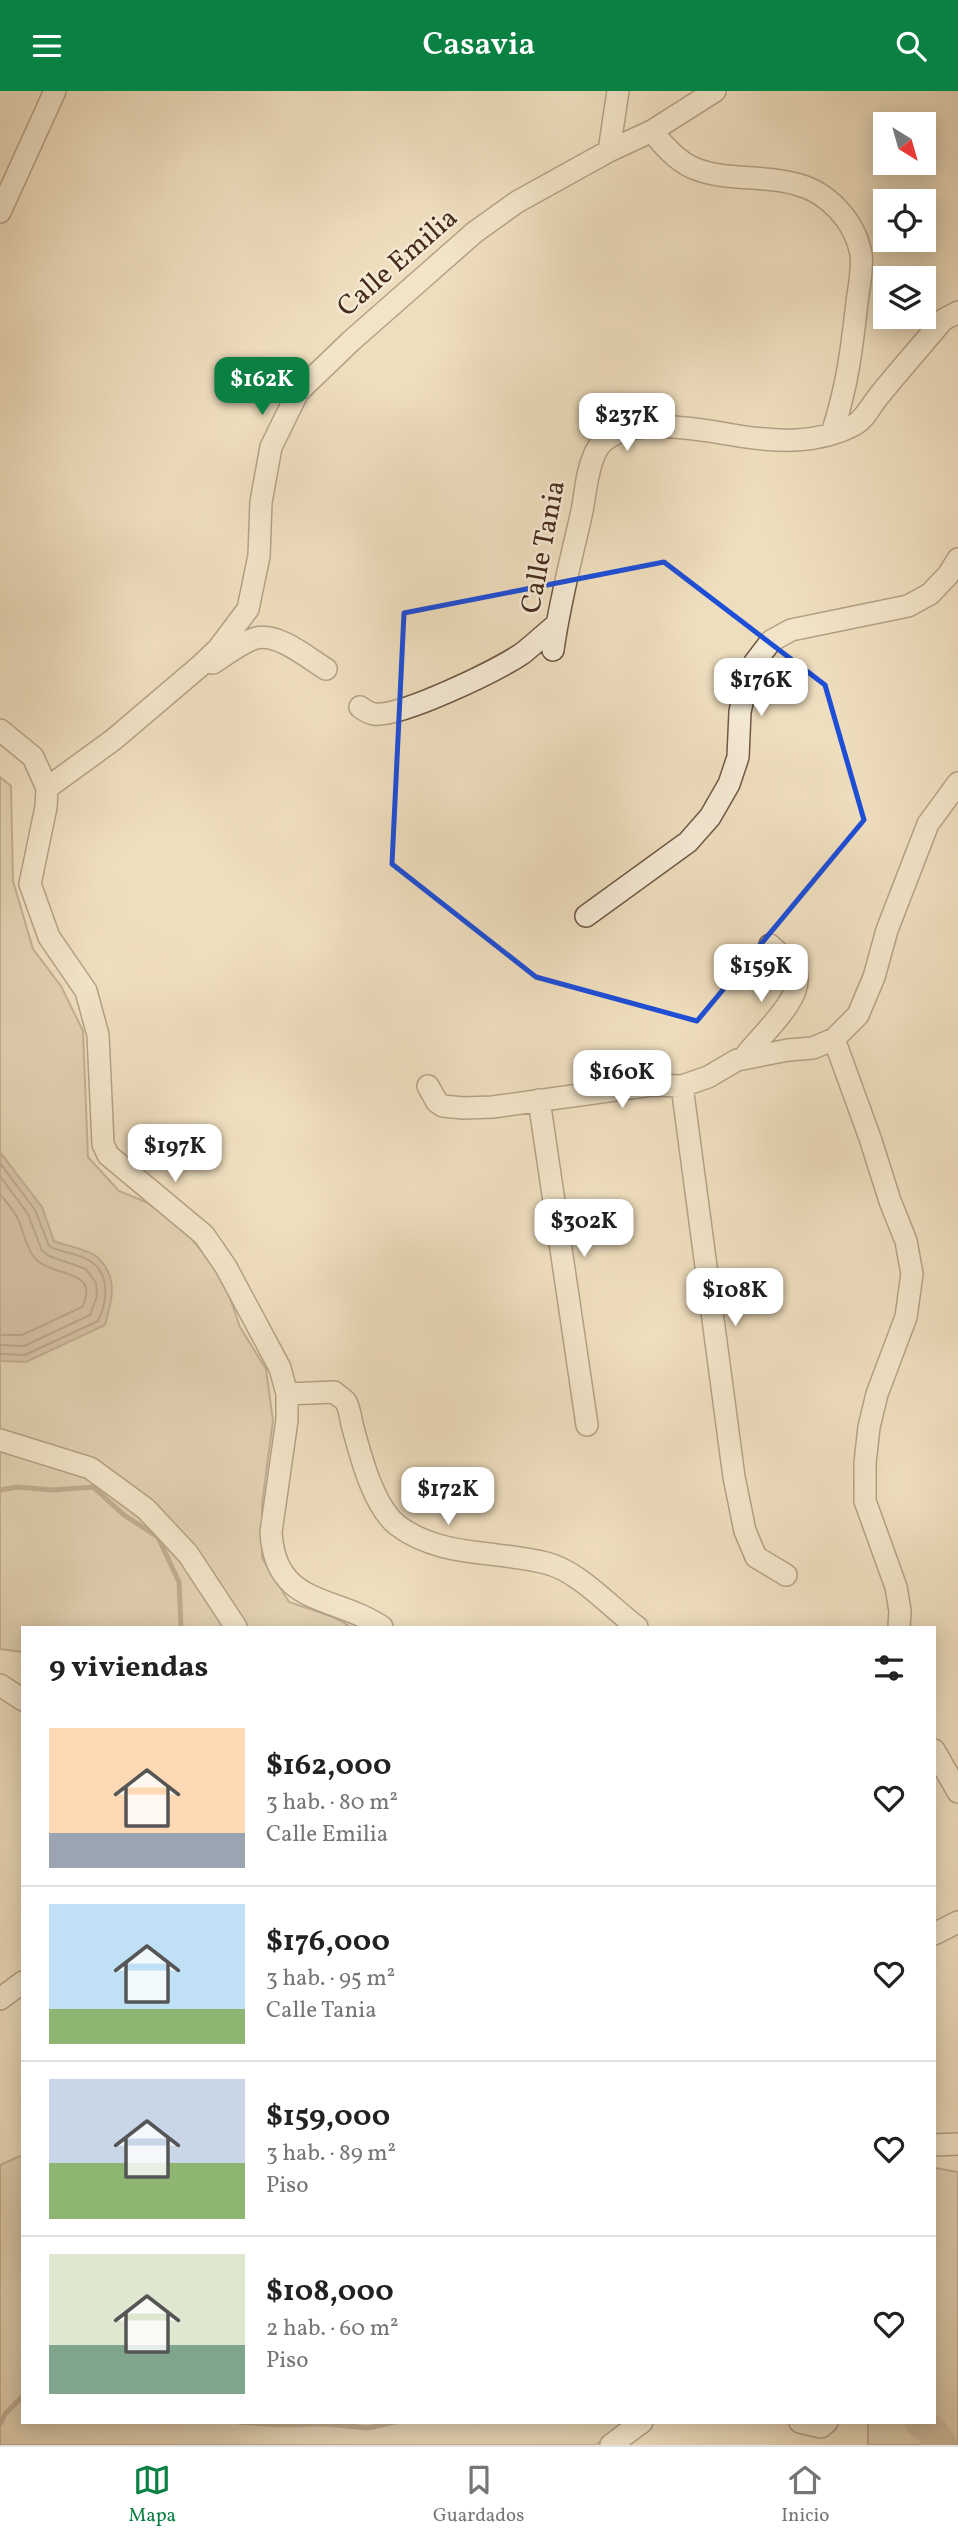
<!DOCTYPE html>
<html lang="es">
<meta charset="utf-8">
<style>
:root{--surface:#fff;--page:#f6f6f6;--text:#222;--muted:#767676;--line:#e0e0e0;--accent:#0b8043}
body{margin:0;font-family:Vollkorn,serif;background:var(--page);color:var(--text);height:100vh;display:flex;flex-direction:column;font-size:26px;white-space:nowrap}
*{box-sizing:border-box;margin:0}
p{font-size:23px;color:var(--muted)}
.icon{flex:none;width:38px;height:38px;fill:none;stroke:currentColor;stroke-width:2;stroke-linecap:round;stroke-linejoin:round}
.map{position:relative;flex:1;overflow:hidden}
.details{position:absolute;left:21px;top:1535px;width:915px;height:798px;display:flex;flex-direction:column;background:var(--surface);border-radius:0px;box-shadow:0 4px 18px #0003}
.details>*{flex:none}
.needle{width:46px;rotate:143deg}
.fabs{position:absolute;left:873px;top:21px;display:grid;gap:14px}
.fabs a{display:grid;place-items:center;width:63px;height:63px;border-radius:0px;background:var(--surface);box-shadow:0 4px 18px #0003;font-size:35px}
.price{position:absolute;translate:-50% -60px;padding:0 16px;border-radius:14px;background:#fff;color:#222;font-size:23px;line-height:46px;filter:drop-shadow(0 2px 4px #0008)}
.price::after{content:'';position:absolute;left:50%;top:42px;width:21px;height:16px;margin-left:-10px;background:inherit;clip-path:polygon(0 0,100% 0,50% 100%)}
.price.on{background:var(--accent);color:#fff}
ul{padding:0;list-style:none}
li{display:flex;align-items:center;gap:21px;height:175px;padding:0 28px}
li+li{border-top:2px solid var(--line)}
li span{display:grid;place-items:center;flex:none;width:196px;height:140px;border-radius:0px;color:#555}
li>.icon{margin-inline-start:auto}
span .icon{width:84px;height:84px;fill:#fffc;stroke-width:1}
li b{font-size:30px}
h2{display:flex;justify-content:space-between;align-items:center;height:84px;padding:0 28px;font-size:30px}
header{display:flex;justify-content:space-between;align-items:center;height:91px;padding:0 28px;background:var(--accent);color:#fff;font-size:32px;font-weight:600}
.tabs{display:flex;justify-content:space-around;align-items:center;height:98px;border-top:2px solid var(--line);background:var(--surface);font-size:19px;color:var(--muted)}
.tabs a{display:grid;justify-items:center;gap:4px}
.tabs .on{color:var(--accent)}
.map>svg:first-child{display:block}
.green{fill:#d2c0a2;stroke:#8c765f;stroke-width:2}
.water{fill:#b6a187;stroke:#89725c;stroke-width:2}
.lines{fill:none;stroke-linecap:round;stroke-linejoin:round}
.shore{stroke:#7e6652;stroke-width:2}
.stream{stroke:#89725c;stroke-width:5}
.river{stroke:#b6a187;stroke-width:32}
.minor-casing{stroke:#705844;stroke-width:24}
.minor{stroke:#f5ead5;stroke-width:21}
.marked{fill:none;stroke:#1d4ed8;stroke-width:5;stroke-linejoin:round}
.labels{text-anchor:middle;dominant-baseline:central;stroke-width:5;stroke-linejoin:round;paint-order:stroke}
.street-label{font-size:28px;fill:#462b1c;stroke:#f5ead5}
</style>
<header><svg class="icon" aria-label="menu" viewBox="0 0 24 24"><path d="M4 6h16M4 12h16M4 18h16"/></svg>Casavia<svg class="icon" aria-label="search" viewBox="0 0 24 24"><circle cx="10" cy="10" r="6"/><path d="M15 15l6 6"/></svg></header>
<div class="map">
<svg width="958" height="2354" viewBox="0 0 958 2354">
<rect width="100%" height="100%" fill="#efdebe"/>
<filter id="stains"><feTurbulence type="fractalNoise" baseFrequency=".00286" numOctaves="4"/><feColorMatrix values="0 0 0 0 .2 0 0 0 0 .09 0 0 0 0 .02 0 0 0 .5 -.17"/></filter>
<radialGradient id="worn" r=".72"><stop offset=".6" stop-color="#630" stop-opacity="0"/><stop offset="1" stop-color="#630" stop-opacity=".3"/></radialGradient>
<path class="green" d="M 0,686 L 11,695 L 13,790 L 33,858 L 61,895 L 83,940 L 88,1066 L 119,1100 L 148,1112 L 184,1139 L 222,1184 L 240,1236 L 266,1278 L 273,1330 L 262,1413 L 262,1467 L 289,1511 L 333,1526 L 351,1536 L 23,1536 L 23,1561 L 0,1558 Z
M 20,2065 L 23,2066 L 23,2331 L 622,2331 L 596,2354 L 0,2354 L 0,2074 Z
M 935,2077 L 958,2081 L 958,2354 L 868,2354 L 868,2331 L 934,2331 Z"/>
<path class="water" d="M 0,1061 L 42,1116 L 54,1150 C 66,1155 88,1158 97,1166 C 119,1186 112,1210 105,1234 L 26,1271 L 0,1270 Z"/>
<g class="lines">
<path class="shore" d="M 0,1072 L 35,1119 L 49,1155 C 61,1162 78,1162 90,1170 C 111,1183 107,1212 98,1230 L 25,1264 L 0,1263
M 0,1085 L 28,1123 L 42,1160 L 49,1165 L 86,1178 L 96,1192 L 97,1205 L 90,1224 L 24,1255 L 0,1254
M 0,1103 C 6,1111 15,1120 19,1130 C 24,1142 26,1156 34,1166 C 49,1187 102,1176 82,1216 L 22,1244 L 0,1244"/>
<path class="stream" d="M 0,1399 L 17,1396 L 53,1399 L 93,1396 L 124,1424 L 158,1446 L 179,1491 L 181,1536
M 239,2331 L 278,2334 L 327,2333 L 368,2337 L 395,2331
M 0,2333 L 5,2323 L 23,2305"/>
<path class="river" d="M 921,2331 L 931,2339 L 941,2354"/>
<g class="minor-casing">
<path id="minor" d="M 652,40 C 663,54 675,68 691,76 C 724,91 761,83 796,93 C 828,101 855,130 861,163 C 863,178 859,196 857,211 C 852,257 847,297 832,342
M 609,60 L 618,0
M 0,121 L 55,0
M 553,559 C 559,515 570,472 580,429 C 586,406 585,384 595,362 C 614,320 704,339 739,345 C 778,351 818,353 854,334 C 865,328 870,316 878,306 C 899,280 921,255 943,229 L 958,221
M 213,572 C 226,564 242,551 256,547 C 279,542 308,567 326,578
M 360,616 C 364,619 369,622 374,623 C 402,626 498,579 523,562 C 534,553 545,543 556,534
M 0,639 L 33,666 L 47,697 L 46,716 L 30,793 L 49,846 L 86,900 L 98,944 L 103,1053 L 108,1064 L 204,1144 L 226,1176 L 280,1277 L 287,1303 L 287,1329 L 271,1441 C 275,1516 335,1504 382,1536
M 47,697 L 113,649 L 199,576 L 218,558 L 248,518 L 259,465 L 261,411 L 271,356 L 298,301 L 351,250 L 475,141 L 517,111 L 609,60 L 652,40 L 715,0
M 586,825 L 688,751 L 710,726 L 729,693 L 738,666 L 740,621 L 746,592 L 755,571 L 771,550 L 791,539 L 908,515 L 930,503 L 948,484 L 958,468
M 834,948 L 870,1047 L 890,1110 L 906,1150 L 912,1183 L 906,1226 L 877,1303 L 869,1336 L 865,1372 L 865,1410 L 896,1496 L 900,1520 L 899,1536
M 743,968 C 756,948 805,908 796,882 C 792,872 778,862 770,854
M 428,995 L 437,1011 L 443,1015 L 463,1017 L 493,1016 L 652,994 L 682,995 L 708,986 L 737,969 L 788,959 L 813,957 L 834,948 L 858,924 L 874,886 L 887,839 L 928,733 L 958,692
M 682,995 L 734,1386 L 745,1440 L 756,1466 L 786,1484
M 539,1009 L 587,1334
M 287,1303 L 334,1301 C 337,1304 343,1307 346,1311 C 350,1318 351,1330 353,1337 C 361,1366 373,1414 397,1434 C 440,1467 496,1459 546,1472 C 579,1480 610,1516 637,1536
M 0,1349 L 90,1377 L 146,1418 L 188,1463 L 236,1536
M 0,1594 L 23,1609
M 934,1659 L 958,1701
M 934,1843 L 958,1831
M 0,1908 L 23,1891
M 934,2054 L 958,2053
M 800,2331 L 821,2336 L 827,2331
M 611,2354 L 642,2331"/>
</g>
<use href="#minor" class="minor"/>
</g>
<path d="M0 0H958V2354H0ZM 664,471 L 825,594 L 864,729 L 697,930 L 536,886 L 392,773 L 404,522 Z" fill="#efdebe" fill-opacity=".55" fill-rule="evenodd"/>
<path class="marked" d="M 664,471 L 825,594 L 864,729 L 697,930 L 536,886 L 392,773 L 404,522 Z"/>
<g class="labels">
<g class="street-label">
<text transform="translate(398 172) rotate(-41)">Calle Emilia</text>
<text transform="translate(544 456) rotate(-79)">Calle Tania</text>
</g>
</g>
<rect width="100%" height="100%" filter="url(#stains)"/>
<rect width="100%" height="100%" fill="url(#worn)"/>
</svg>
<div class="fabs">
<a><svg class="needle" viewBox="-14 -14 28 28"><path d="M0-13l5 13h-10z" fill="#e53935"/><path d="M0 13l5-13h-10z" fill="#767676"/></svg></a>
<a><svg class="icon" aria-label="locate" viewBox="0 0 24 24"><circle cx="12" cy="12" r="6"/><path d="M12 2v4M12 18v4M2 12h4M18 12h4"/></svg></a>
<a><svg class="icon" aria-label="layers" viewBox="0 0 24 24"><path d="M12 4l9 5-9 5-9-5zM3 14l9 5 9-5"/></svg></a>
</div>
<b class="price on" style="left:262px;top:326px">$162K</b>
<b class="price" style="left:627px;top:362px">$237K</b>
<b class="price" style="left:761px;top:627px">$176K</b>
<b class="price" style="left:761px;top:913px">$159K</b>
<b class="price" style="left:622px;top:1019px">$160K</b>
<b class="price" style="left:175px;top:1093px">$197K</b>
<b class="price" style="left:584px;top:1168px">$302K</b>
<b class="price" style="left:735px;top:1237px">$108K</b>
<b class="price" style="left:448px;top:1436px">$172K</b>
<section class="details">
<h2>9 viviendas<svg class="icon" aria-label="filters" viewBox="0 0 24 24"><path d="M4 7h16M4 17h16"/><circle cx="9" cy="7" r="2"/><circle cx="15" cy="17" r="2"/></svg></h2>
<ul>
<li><span style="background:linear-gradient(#ffd9b3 75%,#9aa5b1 0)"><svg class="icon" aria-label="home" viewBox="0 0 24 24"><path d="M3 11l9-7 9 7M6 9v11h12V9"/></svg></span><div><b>$162,000</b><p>3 hab. · 80 m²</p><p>Calle Emilia</p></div><svg class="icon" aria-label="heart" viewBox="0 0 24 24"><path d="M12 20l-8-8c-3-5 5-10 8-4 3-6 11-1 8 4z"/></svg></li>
<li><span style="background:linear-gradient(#bfe0f5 75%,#8fb573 0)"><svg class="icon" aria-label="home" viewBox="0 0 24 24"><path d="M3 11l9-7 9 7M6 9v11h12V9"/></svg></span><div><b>$176,000</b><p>3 hab. · 95 m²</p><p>Calle Tania</p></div><svg class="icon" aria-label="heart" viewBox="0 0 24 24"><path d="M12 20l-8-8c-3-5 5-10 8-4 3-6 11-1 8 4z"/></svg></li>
<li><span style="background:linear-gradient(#c9d6e8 60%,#8fb573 0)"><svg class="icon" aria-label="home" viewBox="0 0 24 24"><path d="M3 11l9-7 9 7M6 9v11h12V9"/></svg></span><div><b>$159,000</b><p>3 hab. · 89 m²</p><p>Piso</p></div><svg class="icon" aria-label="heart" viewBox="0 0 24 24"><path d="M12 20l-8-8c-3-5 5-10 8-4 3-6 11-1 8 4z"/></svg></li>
<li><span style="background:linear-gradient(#dfe7d0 65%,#7fa58c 0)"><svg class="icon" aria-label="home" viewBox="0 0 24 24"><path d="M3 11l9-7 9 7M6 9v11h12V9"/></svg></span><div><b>$108,000</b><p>2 hab. · 60 m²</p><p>Piso</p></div><svg class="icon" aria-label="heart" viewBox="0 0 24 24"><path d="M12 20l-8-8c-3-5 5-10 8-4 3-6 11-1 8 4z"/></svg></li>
</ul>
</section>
</div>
<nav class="tabs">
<a class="on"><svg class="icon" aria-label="map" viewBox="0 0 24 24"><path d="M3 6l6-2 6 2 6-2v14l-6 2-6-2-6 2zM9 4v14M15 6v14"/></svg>Mapa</a>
<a><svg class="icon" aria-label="saved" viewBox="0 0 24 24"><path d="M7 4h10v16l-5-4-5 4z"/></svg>Guardados</a>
<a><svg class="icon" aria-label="home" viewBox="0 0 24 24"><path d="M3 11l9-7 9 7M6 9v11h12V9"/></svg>Inicio</a>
</nav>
